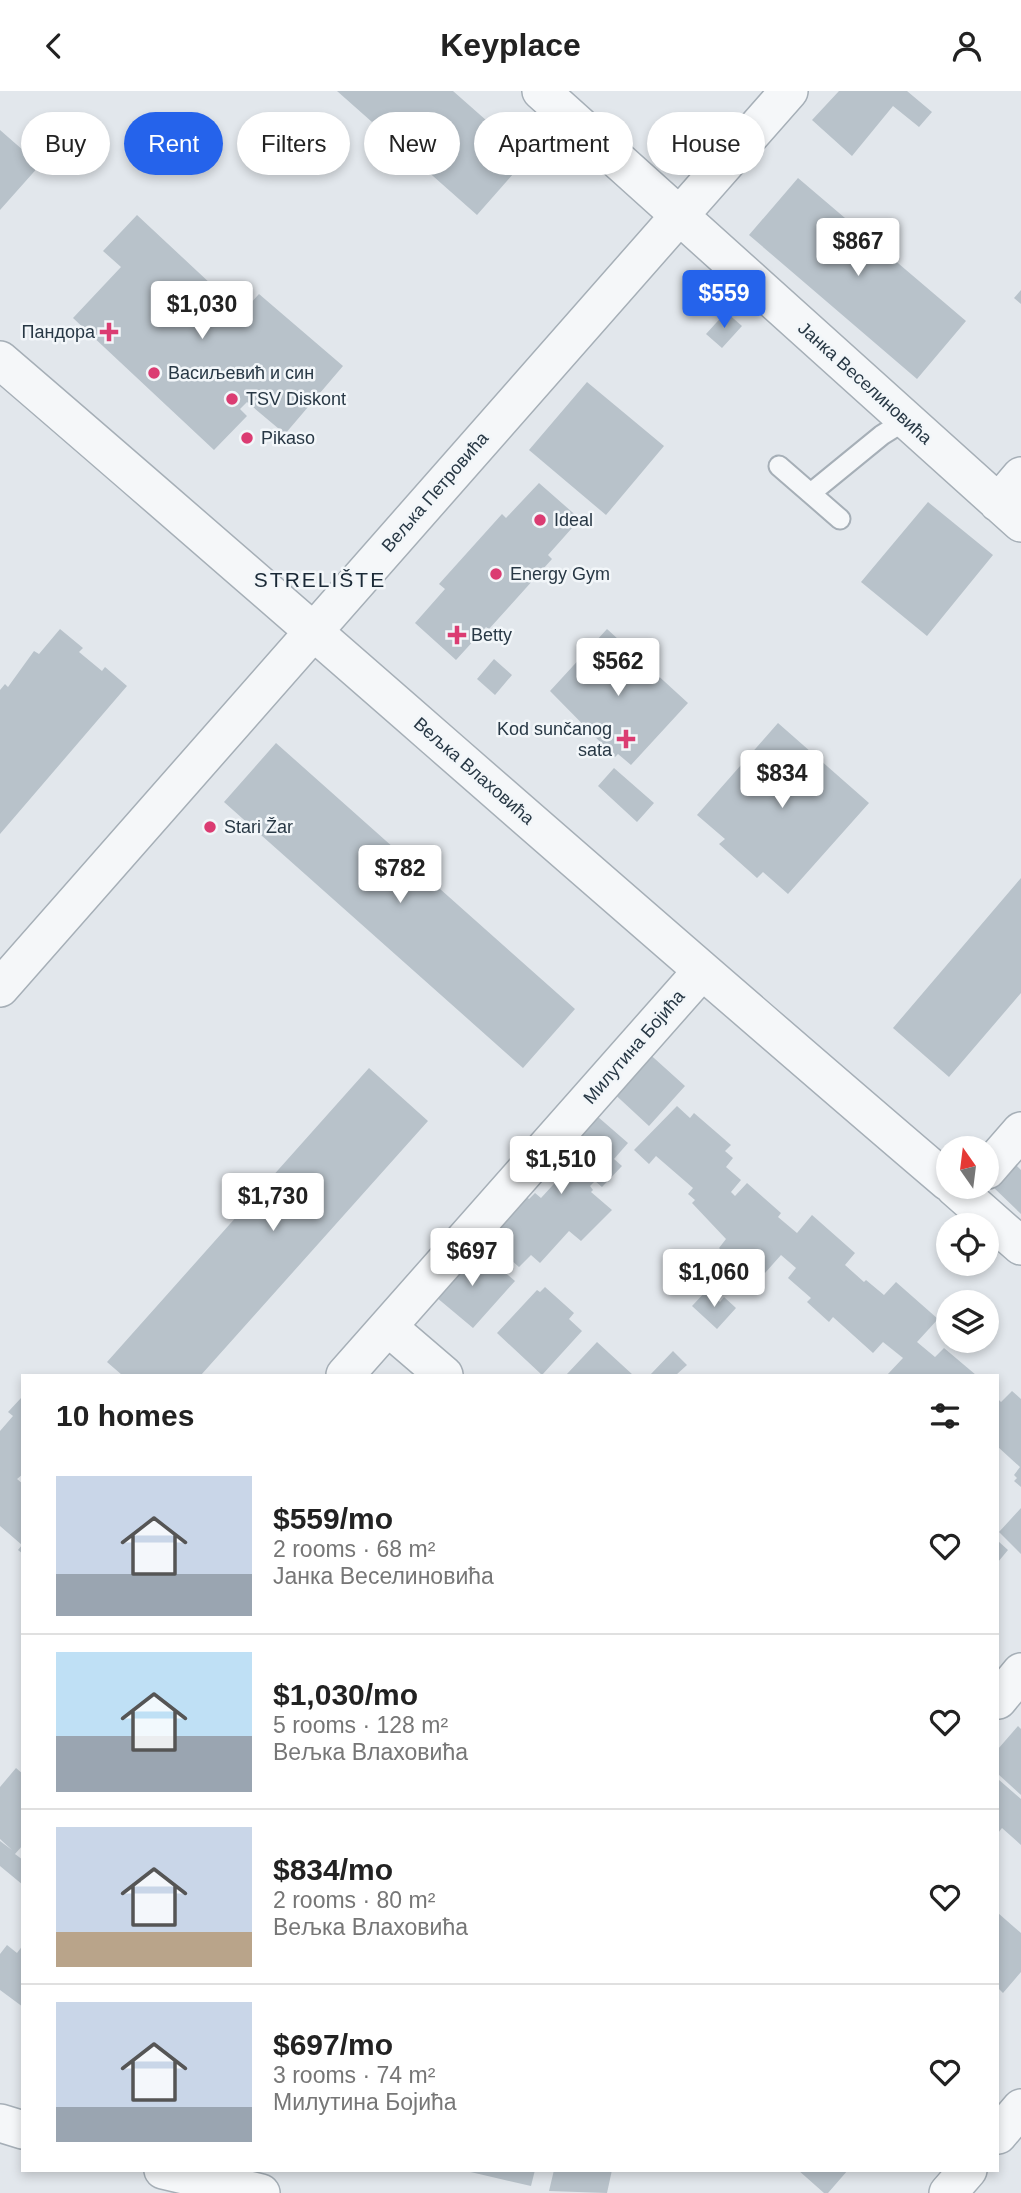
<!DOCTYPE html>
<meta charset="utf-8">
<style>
:root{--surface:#fff;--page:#f2f2f2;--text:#222;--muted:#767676;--line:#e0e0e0;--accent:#2563eb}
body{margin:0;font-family:Arial,sans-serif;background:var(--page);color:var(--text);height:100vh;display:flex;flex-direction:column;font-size:26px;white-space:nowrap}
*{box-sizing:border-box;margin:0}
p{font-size:23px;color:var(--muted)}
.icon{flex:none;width:38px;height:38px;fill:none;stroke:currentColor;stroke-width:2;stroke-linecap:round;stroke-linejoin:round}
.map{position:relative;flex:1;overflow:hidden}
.details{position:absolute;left:21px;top:1283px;width:978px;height:798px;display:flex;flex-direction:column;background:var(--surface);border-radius:0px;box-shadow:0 4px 10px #0003}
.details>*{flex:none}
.top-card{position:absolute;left:21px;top:21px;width:980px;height:63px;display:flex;gap:14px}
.needle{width:46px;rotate:346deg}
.tools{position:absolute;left:936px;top:1045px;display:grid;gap:14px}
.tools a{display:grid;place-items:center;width:63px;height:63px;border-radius:50%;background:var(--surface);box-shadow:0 4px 10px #0003;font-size:35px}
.price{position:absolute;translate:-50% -60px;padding:0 16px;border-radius:7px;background:#fff;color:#222;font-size:23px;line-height:46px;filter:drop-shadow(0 2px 4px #0008)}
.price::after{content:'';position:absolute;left:50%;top:42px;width:21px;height:16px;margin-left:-10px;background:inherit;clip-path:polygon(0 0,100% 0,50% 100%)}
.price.active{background:var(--accent);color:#fff}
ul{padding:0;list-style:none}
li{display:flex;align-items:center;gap:21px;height:175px;padding:0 35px}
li+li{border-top:2px solid var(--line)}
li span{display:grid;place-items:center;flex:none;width:196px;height:140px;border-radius:0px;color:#555}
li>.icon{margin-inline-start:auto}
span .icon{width:84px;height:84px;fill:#fffc;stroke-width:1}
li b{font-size:30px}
h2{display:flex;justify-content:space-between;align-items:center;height:84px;padding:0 35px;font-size:30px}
.tag{padding:0 24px;border-radius:32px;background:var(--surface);box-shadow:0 4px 10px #0003;font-size:24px;line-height:63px}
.tag.active{background:var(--accent);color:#fff}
header{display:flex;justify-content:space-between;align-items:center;height:91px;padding:0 35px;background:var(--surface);font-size:32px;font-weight:600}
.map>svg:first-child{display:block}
.building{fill:#b8c2ca}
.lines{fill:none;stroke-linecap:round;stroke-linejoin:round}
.lane-casing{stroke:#a6afb7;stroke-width:23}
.street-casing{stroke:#a6afb7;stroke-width:40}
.lane{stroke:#f5f7f9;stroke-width:19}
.street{stroke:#f5f7f9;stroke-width:37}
.poi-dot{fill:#db3c72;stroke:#f2f6f9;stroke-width:2.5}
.labels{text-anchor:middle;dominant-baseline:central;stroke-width:5;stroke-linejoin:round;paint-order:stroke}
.poi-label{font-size:18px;fill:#283845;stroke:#f2f6f9;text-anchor:start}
.street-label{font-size:18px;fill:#283845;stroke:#f2f6f9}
.quarter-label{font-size:21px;letter-spacing:2px;fill:#1a2936;stroke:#f2f6f9}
</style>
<header><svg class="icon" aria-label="back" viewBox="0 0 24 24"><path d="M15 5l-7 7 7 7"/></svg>Keyplace<svg class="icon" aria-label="person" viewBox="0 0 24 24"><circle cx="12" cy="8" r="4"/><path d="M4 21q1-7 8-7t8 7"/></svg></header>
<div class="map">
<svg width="1021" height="2102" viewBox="0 0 1021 2102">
<rect width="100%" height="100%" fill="#e2e7ec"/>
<path class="building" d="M 337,0 L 453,0 L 528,66 L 477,124 Z
M 839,0 L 907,0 L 932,21 L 919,36 L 893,15 L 852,65 L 812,29 Z
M 0,39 L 40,74 L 0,119 Z
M 798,87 L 966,230 L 917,288 L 749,144 Z
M 137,124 L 242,222 L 259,203 L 343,275 L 285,343 L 247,311 L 240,318 L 247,325 L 214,359 L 73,227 L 121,176 L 103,160 Z
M 1021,199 L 1021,213 L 1014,207 Z
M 726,221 L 742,235 L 722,257 L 706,243 Z
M 587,291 L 664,355 L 606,424 L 529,359 Z
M 539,392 L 580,428 L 548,464 L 552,468 L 489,538 L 486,536 L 456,569 L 415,532 L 445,498 L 439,493 L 502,423 L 506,427 Z
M 928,411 L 993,464 L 927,545 L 861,491 Z
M 60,538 L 83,557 L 79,561 L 102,580 L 105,576 L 127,595 L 0,743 L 0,599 L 5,593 L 8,596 L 34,560 L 39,563 Z
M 607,538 L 688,612 L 631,674 L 618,663 L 615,666 L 550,600 Z
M 494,568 L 512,584 L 495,604 L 477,588 Z
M 778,632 L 869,712 L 788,803 L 763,781 L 757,787 L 719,753 L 725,748 L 697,724 Z
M 276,652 L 575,918 L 523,977 L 224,711 Z
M 614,677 L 654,712 L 637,731 L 598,695 Z
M 1021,787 L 1021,902 L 949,986 L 893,937 Z
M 644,958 L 685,995 L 649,1035 L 608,997 Z
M 369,977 L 428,1030 L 201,1284 L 122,1284 L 107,1271 Z
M 677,1015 L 690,1027 L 694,1022 L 731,1054 L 725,1060 L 733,1067 L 726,1076 L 741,1089 L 731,1101 L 735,1105 L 747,1092 L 781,1122 L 778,1126 L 797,1142 L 812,1124 L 855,1162 L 845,1174 L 864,1191 L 866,1189 L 884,1204 L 896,1191 L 938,1228 L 917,1251 L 935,1266 L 944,1257 L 976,1284 L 887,1284 L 903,1267 L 883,1251 L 873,1262 L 833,1226 L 829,1231 L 807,1211 L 811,1207 L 788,1187 L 796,1177 L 781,1164 L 765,1182 L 742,1161 L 732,1169 L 719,1157 L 726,1148 L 692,1112 L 695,1109 L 688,1103 L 693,1097 L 656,1065 L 649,1073 L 634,1059 Z
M 590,1019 L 628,1052 L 614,1068 L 622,1075 L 602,1096 L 595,1090 L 590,1095 L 593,1099 L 591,1101 L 612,1119 L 581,1150 L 569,1140 L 540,1172 L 531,1164 L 519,1176 L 481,1142 L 519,1099 L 529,1108 L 535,1102 L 541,1107 L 563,1083 L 558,1078 L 564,1072 L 552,1062 Z
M 1014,1072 L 1021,1079 L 1021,1123 L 992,1095 Z
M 464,1162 L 477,1174 L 485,1164 L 515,1190 L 473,1237 L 430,1201 Z
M 545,1196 L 574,1222 L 569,1228 L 582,1240 L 542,1284 L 497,1242 L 537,1199 L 540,1201 Z
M 707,1199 L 720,1211 L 724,1206 L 736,1217 L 717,1238 L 692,1215 Z
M 597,1251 L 633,1284 L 566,1284 Z
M 673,1260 L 687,1274 L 676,1284 L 650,1284 Z
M 1012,1300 L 1021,1308 L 1021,1396 L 1014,1390 L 1017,1387 L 1014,1384 L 1020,1376 L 998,1356 L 998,1308 L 1001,1311 Z
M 21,1307 L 23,1383 L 17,1388 L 23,1393 L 23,1463 L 18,1459 L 22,1454 L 0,1435 L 0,1340 L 13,1325 L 8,1321 Z
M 1021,1417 L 1021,1463 L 999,1441 Z
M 998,1450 L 1008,1459 L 998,1471 Z
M 1018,1635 L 1021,1638 L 1021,1704 L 998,1683 L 998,1658 Z
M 16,1677 L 23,1683 L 23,1754 L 15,1763 L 23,1769 L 23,1794 L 0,1775 L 0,1750 L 12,1759 L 0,1748 L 0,1696 Z
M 998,1688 L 1021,1708 L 1021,1754 L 1002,1737 L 998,1742 Z
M 998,1822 L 1021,1842 L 1021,1881 L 1003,1902 L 998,1897 Z
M 7,1854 L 17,1862 L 23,1854 L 23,1916 L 0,1899 L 0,1863 Z
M 462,2079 L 535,2079 L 531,2095 Z
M 554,2079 L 612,2079 L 607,2102 L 549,2100 Z
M 798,2079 L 848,2079 L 828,2102 L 824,2102 Z"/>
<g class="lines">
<g class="lane-casing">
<path id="lane" d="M 779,375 L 840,428
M 811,402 L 882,344 L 906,329"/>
</g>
<g class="street-casing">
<path id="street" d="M 541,0 L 1021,432
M 0,269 C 317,541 630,820 948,1091
M 998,412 L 1021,385
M 0,897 L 789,0
M 987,1079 L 1021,1040
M 954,1096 L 1021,1155
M 388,1236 L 444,1284
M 345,1284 L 701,881
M 998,1609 L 1021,1581
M 0,2032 L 23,2039
M 998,2044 L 1021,2017
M 163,2079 L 261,2102
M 948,2102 L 968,2079"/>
</g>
<use href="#lane" class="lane"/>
<use href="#street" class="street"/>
</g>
<g class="poi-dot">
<path d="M105.5 230.5h7v7h7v7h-7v7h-7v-7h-7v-7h7z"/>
<circle cx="154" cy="282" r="7"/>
<circle cx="232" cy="308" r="7"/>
<circle cx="247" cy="347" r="7"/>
<circle cx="540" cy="429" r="7"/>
<circle cx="496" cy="483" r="7"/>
<path d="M453.5 533.5h7v7h7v7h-7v7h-7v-7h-7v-7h7z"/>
<path d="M622.5 637.5h7v7h7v7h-7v7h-7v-7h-7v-7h7z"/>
<circle cx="210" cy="736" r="7"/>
</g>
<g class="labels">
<g class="poi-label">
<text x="95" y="241" text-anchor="end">Пандора</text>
<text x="168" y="282">Васиљевић и син</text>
<text x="246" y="308">TSV Diskont</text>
<text x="261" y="347">Pikaso</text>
<text x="554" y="429">Ideal</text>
<text x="510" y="483">Energy Gym</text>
<text x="471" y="544">Betty</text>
<text x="612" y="638" text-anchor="end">Kod sunčanog<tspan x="612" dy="21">sata</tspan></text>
<text x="224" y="736">Stari Žar</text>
</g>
<g class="street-label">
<text transform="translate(865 292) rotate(42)">Јанка Веселиновића</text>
<text transform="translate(435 401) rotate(-49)">Вељка Петровића</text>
<text transform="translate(474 680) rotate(41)">Вељка Влаховића</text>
<text transform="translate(634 956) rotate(-49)">Милутина Бојића</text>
</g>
<g class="quarter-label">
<text x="320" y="488">STRELIŠTE</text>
</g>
</g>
</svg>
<div class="tools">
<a><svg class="needle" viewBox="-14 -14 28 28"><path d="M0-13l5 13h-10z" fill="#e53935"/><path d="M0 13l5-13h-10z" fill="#767676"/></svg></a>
<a><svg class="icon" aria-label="locate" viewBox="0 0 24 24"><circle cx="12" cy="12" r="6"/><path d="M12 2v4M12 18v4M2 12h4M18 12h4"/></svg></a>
<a><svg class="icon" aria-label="layers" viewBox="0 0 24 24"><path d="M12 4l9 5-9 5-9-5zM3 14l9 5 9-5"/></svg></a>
</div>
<b class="price" style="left:858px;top:187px">$867</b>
<b class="price active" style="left:724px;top:239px">$559</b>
<b class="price" style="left:202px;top:250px">$1,030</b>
<b class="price" style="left:618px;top:607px">$562</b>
<b class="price" style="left:782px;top:719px">$834</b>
<b class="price" style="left:400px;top:814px">$782</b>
<b class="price" style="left:561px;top:1105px">$1,510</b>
<b class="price" style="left:273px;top:1142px">$1,730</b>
<b class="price" style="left:472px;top:1197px">$697</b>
<b class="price" style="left:714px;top:1218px">$1,060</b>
<div class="top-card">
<a class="tag">Buy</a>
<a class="tag active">Rent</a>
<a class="tag">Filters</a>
<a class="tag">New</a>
<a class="tag">Apartment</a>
<a class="tag">House</a>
</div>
<section class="details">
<h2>10 homes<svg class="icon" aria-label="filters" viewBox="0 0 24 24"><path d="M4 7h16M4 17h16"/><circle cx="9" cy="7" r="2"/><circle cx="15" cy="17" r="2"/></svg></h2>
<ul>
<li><span style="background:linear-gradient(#c9d6e8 70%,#9aa5b1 0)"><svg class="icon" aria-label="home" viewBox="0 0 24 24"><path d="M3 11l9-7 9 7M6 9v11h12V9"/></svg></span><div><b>$559/mo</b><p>2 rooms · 68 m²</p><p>Јанка Веселиновића</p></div><svg class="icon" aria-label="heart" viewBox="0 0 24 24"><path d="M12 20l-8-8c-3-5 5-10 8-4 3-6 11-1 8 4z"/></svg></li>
<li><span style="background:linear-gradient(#bfe0f5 60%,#9aa5b1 0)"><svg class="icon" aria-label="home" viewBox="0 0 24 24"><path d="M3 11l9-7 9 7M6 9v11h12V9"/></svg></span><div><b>$1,030/mo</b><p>5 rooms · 128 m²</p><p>Вељка Влаховића</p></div><svg class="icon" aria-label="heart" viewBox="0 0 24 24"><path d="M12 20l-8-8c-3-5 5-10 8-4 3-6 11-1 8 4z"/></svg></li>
<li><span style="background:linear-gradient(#c9d6e8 75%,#b9a48a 0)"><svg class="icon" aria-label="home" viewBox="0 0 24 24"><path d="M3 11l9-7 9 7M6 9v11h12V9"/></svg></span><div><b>$834/mo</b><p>2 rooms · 80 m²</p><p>Вељка Влаховића</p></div><svg class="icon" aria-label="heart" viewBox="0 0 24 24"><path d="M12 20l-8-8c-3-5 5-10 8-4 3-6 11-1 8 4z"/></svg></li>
<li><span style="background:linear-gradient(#c9d6e8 75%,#9aa5b1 0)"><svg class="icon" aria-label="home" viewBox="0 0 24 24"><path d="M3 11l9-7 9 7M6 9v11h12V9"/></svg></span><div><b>$697/mo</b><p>3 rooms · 74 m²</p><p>Милутина Бојића</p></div><svg class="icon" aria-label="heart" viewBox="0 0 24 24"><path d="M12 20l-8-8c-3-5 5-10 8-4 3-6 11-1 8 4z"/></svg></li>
</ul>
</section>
</div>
